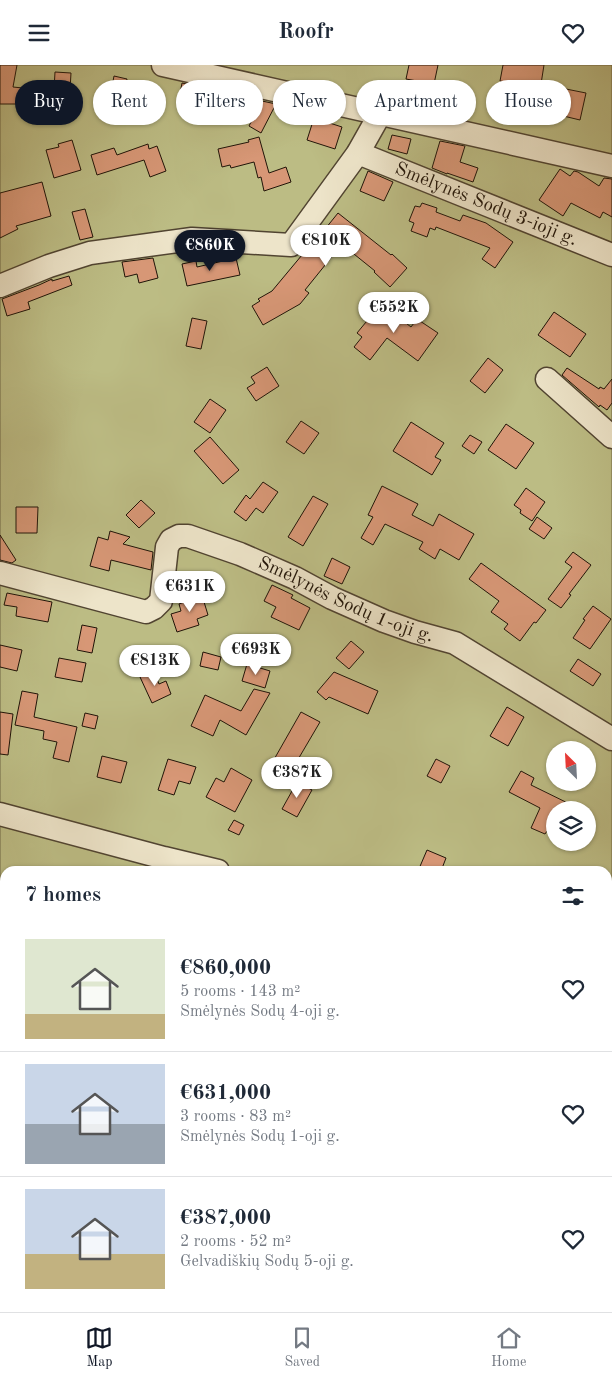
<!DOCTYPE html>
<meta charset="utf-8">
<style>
:root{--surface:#fff;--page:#f6f6f7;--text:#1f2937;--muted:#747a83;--line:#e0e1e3;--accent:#111827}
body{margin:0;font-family:"Old Standard TT",serif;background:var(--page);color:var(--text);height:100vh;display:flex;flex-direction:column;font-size:19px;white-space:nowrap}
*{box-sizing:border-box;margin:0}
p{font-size:16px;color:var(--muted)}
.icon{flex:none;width:28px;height:28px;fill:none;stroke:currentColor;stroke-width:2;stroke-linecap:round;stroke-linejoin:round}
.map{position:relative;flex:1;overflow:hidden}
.sheet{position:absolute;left:0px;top:801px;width:612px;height:446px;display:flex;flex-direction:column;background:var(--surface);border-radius:15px 15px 0 0;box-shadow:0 1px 4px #0004}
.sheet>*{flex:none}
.banner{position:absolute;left:15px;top:15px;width:582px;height:45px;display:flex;gap:10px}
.needle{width:32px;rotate:336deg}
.tools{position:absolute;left:546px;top:676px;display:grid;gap:10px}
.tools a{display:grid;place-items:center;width:50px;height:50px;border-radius:50%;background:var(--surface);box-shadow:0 1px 4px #0004;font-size:25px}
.price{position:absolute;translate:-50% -42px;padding:0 11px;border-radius:18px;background:#fff;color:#222;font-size:16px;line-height:32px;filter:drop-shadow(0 1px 2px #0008)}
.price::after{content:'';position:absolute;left:50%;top:30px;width:15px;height:11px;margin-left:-8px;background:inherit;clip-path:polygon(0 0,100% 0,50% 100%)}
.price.selected{background:var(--accent);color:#fff}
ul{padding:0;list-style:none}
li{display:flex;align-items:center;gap:15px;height:125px;padding:0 25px}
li+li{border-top:1px solid var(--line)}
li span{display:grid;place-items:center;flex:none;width:140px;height:100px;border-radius:0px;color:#555}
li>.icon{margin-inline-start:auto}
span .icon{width:60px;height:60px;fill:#fffc;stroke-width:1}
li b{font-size:21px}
h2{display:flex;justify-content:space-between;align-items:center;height:60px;padding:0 25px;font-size:21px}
.pill{padding:0 18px;border-radius:22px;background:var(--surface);box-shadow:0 1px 4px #0004;font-size:18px;line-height:45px}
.pill.selected{background:var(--accent);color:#fff}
header{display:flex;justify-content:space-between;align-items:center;height:65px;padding:0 25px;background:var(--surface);font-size:22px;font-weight:700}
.menu{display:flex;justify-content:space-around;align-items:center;height:70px;border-top:1px solid var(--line);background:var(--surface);font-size:14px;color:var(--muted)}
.menu a{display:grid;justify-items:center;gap:2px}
.menu .selected{color:var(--accent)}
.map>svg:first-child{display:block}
.green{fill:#bcbc84;stroke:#6e6846;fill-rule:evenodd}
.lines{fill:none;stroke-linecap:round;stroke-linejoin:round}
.stream{stroke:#69756f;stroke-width:4.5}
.building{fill:#d79776;stroke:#201408}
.minor-casing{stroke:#514431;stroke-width:25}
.minor{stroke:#ede4c9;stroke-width:22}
.labels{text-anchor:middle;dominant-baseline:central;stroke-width:5;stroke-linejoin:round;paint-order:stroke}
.street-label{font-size:19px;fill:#201408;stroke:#ede4c9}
</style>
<header><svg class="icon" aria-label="menu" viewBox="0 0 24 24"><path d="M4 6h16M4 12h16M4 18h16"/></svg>Roofr<svg class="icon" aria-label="heart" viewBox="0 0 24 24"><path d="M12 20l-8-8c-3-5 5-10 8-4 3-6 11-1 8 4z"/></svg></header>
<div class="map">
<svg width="612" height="1247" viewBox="0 0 612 1247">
<rect width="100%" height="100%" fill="#e4d6ac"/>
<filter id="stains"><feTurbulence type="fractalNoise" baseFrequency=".004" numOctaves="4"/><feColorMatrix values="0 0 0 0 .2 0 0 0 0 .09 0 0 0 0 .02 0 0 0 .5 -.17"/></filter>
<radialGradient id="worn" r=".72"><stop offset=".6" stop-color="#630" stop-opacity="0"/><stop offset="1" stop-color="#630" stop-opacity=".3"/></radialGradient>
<path class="green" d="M 0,0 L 612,0 L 612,1247 L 0,1247 ZM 555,685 L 588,685 L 588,718 L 555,718 ZM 555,745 L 588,745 L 588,778 L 555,778 ZM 5,806 L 608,806 L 608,1242 L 5,1242 Z"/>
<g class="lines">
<path class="stream" d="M 0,1017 L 5,1018
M 608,1146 L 612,1147"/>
</g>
<path class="building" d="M 0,0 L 17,0 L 13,22 L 23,23 L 21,39 L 0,39 Z
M 409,0 L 438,0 L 434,19 L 406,14 Z
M 503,0 L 544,0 L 541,19 L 586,28 L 580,55 L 551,48 L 553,40 L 521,35 L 524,20 L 500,16 Z
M 55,7 L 71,8 L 70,25 L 54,25 Z
M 114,11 L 127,14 L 122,39 L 109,37 Z
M 182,18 L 222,27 L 221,31 L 261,39 L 262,36 L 276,39 L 261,68 L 249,61 L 253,53 L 178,39 Z
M 314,53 L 342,62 L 335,84 L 307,75 Z
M 392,70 L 411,74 L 407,89 L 388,84 Z
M 259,72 L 269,108 L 286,102 L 291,117 L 264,126 L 261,112 L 258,113 L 254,97 L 231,103 L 230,100 L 222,102 L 218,84 L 249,77 L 248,75 Z
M 72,75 L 81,105 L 54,113 L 46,85 L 59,82 L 58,79 Z
M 440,76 L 465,81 L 460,97 L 478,103 L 473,117 L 447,108 L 447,109 L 432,103 Z
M 148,79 L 149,84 L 157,81 L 166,106 L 150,112 L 144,95 L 97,110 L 91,90 L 114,83 L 117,90 Z
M 560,104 L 570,111 L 574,106 L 578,107 L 599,121 L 604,113 L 612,114 L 612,152 L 603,147 L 600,153 L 571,138 L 563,151 L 539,135 Z
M 368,106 L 393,117 L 384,136 L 360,126 Z
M 42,117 L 51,151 L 16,161 L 18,164 L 0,173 L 0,128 Z
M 422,138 L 437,143 L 436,147 L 460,156 L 463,150 L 486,158 L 513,177 L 495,203 L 482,194 L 490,183 L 436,162 L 435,165 L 430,163 L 427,172 L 411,166 L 414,158 L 409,156 L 415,141 L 420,142 Z
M 85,144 L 93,172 L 80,175 L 72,147 Z
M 338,148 L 391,190 L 392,189 L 407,203 L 390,222 L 374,207 L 375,206 L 344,181 L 336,191 L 334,189 L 305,225 L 309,228 L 300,239 L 263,260 L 252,241 L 260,236 L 258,234 L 272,226 L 312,178 L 313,179 Z
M 153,193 L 158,213 L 139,218 L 137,209 L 125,212 L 122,197 Z
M 236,193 L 240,210 L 187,221 L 182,199 L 196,196 L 197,202 Z
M 69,211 L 72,220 L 28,237 L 30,244 L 7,251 L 2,234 L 39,220 L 52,214 L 52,216 Z
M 379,237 L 411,262 L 417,254 L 438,268 L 418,296 L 387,273 L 370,295 L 354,282 L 362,272 L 357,268 L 371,251 L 369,250 Z
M 554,247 L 586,269 L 570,292 L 538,270 Z
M 192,253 L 207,256 L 201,284 L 186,281 Z
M 488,293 L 503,305 L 485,328 L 470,316 Z
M 267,302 L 279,321 L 256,336 L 247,323 L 255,318 L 251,312 Z
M 567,303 L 599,324 L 600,322 L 604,324 L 612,314 L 612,338 L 607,345 L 600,340 L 599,342 L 562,310 Z
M 210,334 L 226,345 L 210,368 L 194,357 Z
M 301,356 L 319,368 L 304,389 L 286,377 Z
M 411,357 L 444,378 L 435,392 L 441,395 L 432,410 L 393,386 Z
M 506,359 L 534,378 L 516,404 L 488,385 Z
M 470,370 L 482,377 L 474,389 L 462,381 Z
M 210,372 L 239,405 L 223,419 L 194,386 Z
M 263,417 L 278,427 L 263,448 L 256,443 L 246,456 L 234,447 L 246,430 L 250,434 Z
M 382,421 L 418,439 L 412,450 L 433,461 L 439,449 L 474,469 L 459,495 L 440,484 L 435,494 L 419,484 L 423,477 L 385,459 L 373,480 L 361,473 L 373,452 L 368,450 Z
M 526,423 L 545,437 L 532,456 L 520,448 L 521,445 L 514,440 Z
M 313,431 L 328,439 L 303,481 L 288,472 Z
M 141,435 L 155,448 L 139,463 L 126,450 Z
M 16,442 L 38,442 L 37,468 L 16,468 Z
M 537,452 L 552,463 L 544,474 L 529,464 Z
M 110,466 L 130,472 L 123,479 L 153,487 L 151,505 L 111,495 L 109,506 L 90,501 L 98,472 L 108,475 Z
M 0,470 L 16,495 L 12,498 L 0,495 Z
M 573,487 L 591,500 L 569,529 L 571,530 L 561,543 L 548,534 L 572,502 L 565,497 Z
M 332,493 L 350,502 L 342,519 L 324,511 Z
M 481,498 L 546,545 L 536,558 L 534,557 L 520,576 L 504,564 L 508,559 L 491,547 L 499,536 L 469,514 Z
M 272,520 L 293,530 L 291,533 L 310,543 L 299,565 L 271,552 L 276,542 L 264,536 Z
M 201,527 L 208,550 L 197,554 L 199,560 L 177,567 L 171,549 L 181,546 L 179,539 L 189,535 L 188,532 Z
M 7,528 L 52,537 L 48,557 L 16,551 L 17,542 L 4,540 Z
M 593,541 L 611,554 L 590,584 L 573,573 L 585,555 L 583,554 Z
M 82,560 L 97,563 L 92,588 L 77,585 Z
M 351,576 L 364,587 L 349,604 L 336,593 Z
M 0,580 L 22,585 L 17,606 L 0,602 Z
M 203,587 L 221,592 L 218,605 L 200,601 Z
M 59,593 L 86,598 L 82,617 L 55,612 Z
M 578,594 L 601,609 L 593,621 L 570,606 Z
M 247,599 L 270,606 L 265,623 L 242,616 Z
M 154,606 L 159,619 L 166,616 L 171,629 L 152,638 L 140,612 Z
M 334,607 L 378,626 L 368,649 L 329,632 L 326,635 L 317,627 Z
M 254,624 L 270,628 L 246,670 L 220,655 L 213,671 L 191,661 L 205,630 L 241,646 Z
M 22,626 L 38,629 L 34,652 L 77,662 L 69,697 L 53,693 L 57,677 L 43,674 L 44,666 L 15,660 Z
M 507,642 L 524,652 L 508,681 L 490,671 Z
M 0,647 L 13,649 L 8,690 L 0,689 Z
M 301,647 L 320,657 L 290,708 L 272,698 Z
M 85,648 L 98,651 L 95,664 L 82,661 Z
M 102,691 L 127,697 L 121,718 L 97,712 Z
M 168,694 L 196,702 L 190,719 L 179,716 L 174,730 L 158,725 Z
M 436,694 L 450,701 L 441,718 L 427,711 Z
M 231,703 L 252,715 L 235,747 L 206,732 L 216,713 L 224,717 Z
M 521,706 L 534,713 L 531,720 L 582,745 L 555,745 L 555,770 L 547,766 L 545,769 L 531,763 L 540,743 L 509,727 Z
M 297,717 L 312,725 L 297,752 L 282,744 Z
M 234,755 L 244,760 L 239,770 L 228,765 Z
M 427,785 L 446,793 L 441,806 L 418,806 Z"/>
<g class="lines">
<g class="minor-casing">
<g id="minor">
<path d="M 163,0 L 612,101"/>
<path id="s1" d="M 358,88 L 612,190"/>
<path d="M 0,221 L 49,201 L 90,188 L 192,174 L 291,180 L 358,88 L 380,49"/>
<path d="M 547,314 L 612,372"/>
<path id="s2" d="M 0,508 L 146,547 L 154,543 L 161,536 L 167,482 L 171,475 L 179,471 L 188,471 L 240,489 L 295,513 L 332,533 L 384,556 L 415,567 L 455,578 L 612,674"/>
<path d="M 0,749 L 164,793 L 218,806"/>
<path d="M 608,910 L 612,911"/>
<path d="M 0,931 L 5,932"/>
<path d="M 0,1046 L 5,1048"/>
<path d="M 23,1247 L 24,1242"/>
</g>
</g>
<use href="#minor" class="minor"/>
</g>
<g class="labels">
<g class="street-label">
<text stroke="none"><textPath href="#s1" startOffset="138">Smėlynės Sodų 3-ioji g.</textPath></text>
<text stroke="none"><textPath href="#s2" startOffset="421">Smėlynės Sodų 1-oji g.</textPath></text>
</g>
</g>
<rect width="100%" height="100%" filter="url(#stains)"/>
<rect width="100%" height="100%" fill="url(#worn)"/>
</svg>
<div class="tools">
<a><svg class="needle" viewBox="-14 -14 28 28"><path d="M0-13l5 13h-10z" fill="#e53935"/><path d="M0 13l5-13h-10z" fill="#747a83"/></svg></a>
<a><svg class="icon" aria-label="layers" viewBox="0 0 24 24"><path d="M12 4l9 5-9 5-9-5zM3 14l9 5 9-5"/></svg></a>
</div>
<b class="price" style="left:326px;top:202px">€810K</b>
<b class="price selected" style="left:210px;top:207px">€860K</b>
<b class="price" style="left:394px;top:269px">€552K</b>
<b class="price" style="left:190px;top:548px">€631K</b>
<b class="price" style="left:256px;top:611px">€693K</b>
<b class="price" style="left:155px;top:622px">€813K</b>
<b class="price" style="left:297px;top:734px">€387K</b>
<div class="banner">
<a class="pill selected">Buy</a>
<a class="pill">Rent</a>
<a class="pill">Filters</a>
<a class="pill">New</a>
<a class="pill">Apartment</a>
<a class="pill">House</a>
</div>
<section class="sheet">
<h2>7 homes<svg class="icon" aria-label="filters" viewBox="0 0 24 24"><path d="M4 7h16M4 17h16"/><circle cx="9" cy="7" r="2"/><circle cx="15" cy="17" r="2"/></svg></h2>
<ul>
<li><span style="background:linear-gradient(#dfe7d0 75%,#c2b280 0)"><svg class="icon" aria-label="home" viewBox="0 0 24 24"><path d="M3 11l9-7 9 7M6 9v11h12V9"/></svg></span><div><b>€860,000</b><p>5 rooms · 143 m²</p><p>Smėlynės Sodų 4-oji g.</p></div><svg class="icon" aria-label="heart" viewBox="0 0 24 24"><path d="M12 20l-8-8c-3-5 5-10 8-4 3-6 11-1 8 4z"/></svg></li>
<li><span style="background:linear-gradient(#c9d6e8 60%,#9aa5b1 0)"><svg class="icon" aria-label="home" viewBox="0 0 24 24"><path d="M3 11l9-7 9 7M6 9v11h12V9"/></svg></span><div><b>€631,000</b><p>3 rooms · 83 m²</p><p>Smėlynės Sodų 1-oji g.</p></div><svg class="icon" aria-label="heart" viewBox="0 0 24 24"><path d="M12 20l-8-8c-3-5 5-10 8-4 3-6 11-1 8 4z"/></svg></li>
<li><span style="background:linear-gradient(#c9d6e8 65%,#c2b280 0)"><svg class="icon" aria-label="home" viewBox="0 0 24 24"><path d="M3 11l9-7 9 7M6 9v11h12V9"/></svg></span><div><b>€387,000</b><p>2 rooms · 52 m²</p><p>Gelvadiškių Sodų 5-oji g.</p></div><svg class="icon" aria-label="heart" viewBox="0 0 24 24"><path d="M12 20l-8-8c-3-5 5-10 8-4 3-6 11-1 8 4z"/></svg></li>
</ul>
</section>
</div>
<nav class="menu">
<a class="selected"><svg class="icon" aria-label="map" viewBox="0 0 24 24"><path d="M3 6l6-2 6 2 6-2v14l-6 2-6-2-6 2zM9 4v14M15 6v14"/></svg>Map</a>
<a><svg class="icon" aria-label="saved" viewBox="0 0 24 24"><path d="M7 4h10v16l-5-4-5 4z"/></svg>Saved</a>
<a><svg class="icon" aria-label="home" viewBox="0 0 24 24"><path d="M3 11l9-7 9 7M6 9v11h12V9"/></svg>Home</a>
</nav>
